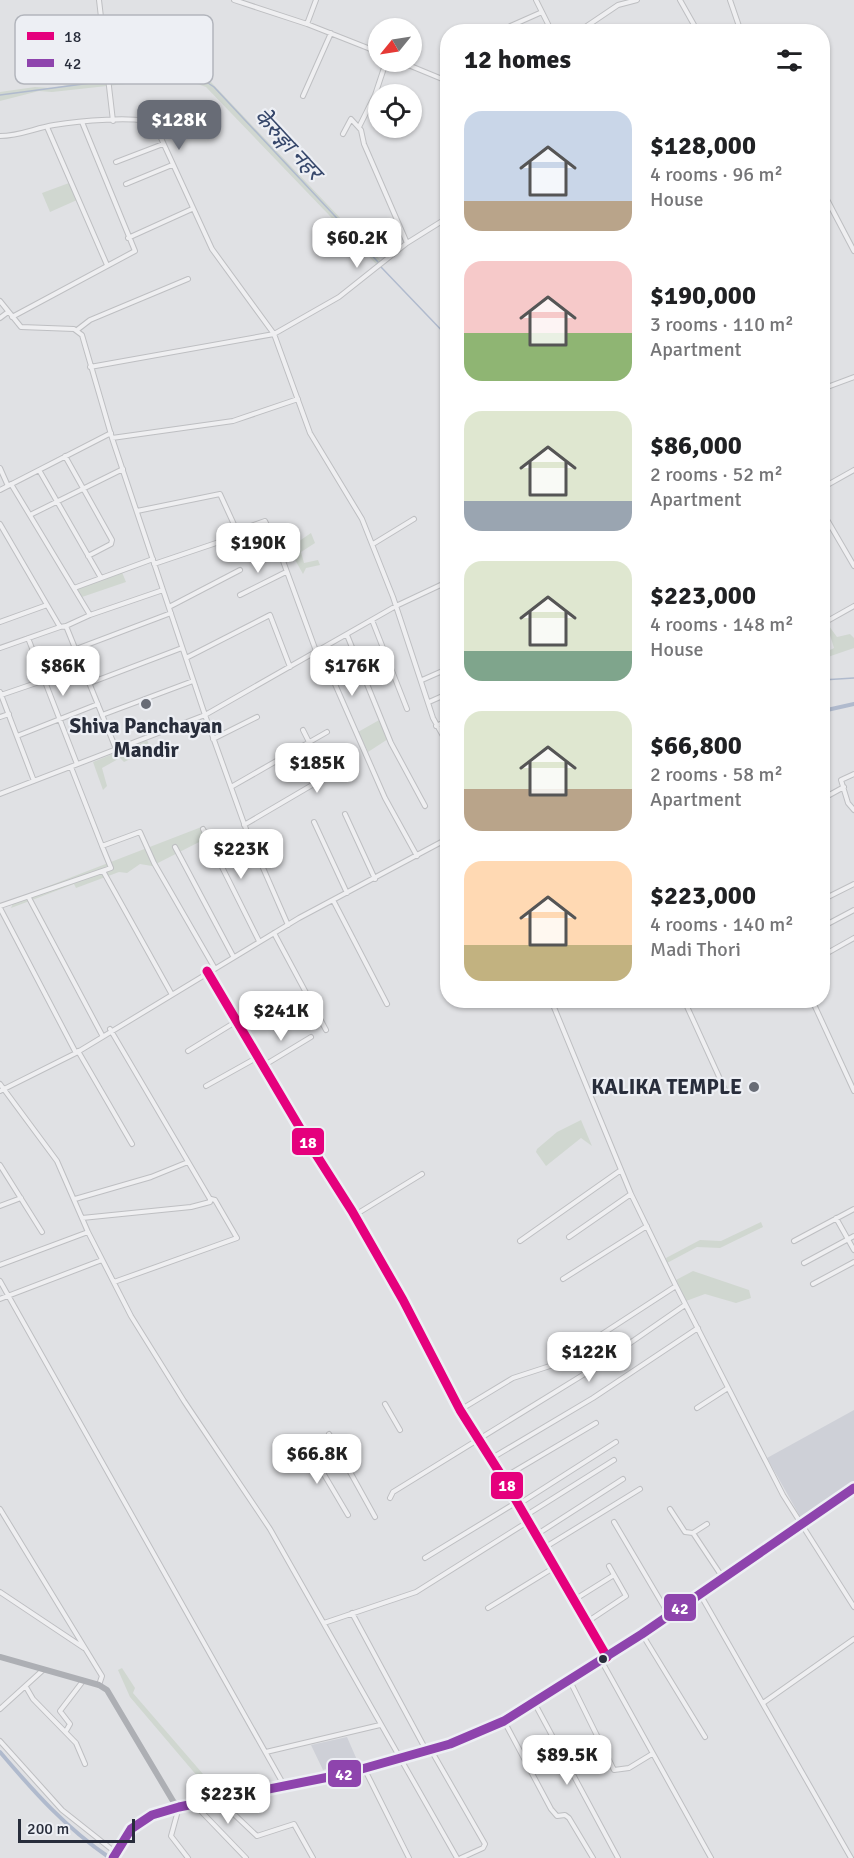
<!DOCTYPE html>
<meta charset="utf-8">
<style>
:root{--surface:#fff;--page:#f2f2f2;--text:#202124;--muted:#757577;--accent:#686c76}
body{margin:0;font-family:Signika,"Noto Sans Devanagari",sans-serif;background:var(--page);color:var(--text);height:100vh;display:flex;flex-direction:column;font-size:22px;white-space:nowrap}
*{box-sizing:border-box;margin:0}
p{font-size:20px;color:var(--muted)}
.icon{flex:none;width:33px;height:33px;fill:none;stroke:currentColor;stroke-width:2;stroke-linecap:round;stroke-linejoin:round}
.map{position:relative;flex:1;overflow:hidden}
.drawer{position:absolute;left:440px;top:24px;width:390px;height:984px;display:flex;flex-direction:column;background:var(--surface);border-radius:24px;box-shadow:0 2px 4px #0004}
.drawer>*{flex:none}
.needle{width:39px;rotate:240deg}
.controls{position:absolute;left:368px;top:18px;display:grid;gap:12px}
.controls a{display:grid;place-items:center;width:54px;height:54px;border-radius:50%;background:var(--surface);box-shadow:0 2px 4px #0004;font-size:30px}
.scale{position:absolute;left:18px;bottom:15px;width:117px;box-sizing:border-box;padding-left:6px;border:3px solid #282d3b;border-top:0;font-size:16px;line-height:21px;white-space:nowrap;color:#282d3b;-webkit-text-stroke:4px #edeff4;paint-order:stroke}
.price{position:absolute;translate:-50% -51px;padding:0 14px;border-radius:12px;background:#fff;color:#222;font-size:20px;line-height:39px;filter:drop-shadow(0 2px 3px #0008)}
.price::after{content:'';position:absolute;left:50%;top:36px;width:18px;height:14px;margin-left:-9px;background:inherit;clip-path:polygon(0 0,100% 0,50% 100%)}
.price.current{background:var(--accent);color:#fff}
ul{padding:0;list-style:none}
li{display:flex;align-items:center;gap:18px;height:150px;padding:0 24px}
li span{display:grid;place-items:center;flex:none;width:168px;height:120px;border-radius:18px;color:#555}
li>.icon{margin-inline-start:auto}
span .icon{width:72px;height:72px;fill:#fffc;stroke-width:1}
li b{font-size:26px}
h2{display:flex;justify-content:space-between;align-items:center;height:72px;padding:0 24px;font-size:26px}
.map>svg:first-child{display:block}
.built{fill:#ced0d7}
.green{fill:#d0d7d0}
.lines{fill:none;stroke-linecap:round;stroke-linejoin:round}
.stream{stroke:#b0bacd;stroke-width:1.5}
.canal{stroke:#b0bacd;stroke-width:4}
.minor-casing{stroke:#bebfc2;stroke-width:6}
.minor{stroke:#efeff1;stroke-width:4}
.secondary{stroke:#adafb4;stroke-width:6}
.bus-1-casing{stroke:#edeff4;stroke-width:14}
.bus-2-casing{stroke:#edeff4;stroke-width:14}
.bus-1{stroke:#e5007d;stroke-width:9}
.bus-2{stroke:#8e44ad;stroke-width:9}
.poi-dot{fill:#686c76;stroke:#edeff4;stroke-width:2}
.bus-dot{fill:#282d3b;stroke:#edeff4;stroke-width:2}
.labels{text-anchor:middle;dominant-baseline:central;stroke-width:4.5;stroke-linejoin:round;paint-order:stroke}
.poi-label{font-size:21px;font-weight:bold;fill:#282d3b;stroke:#edeff4}
.water-label{font-size:22px;font-style:italic;fill:#36476b;stroke:#edeff4}
.key{fill:#edeff4;stroke:#b2b5bc;stroke-width:1.5}
.key-label{font-size:16px;fill:#282d3b}
.line-badge{stroke:#edeff4;stroke-width:2}
.badge-label{font-size:16px;text-anchor:middle;font-weight:bold;fill:#fff}
</style>
<div class="map">
<svg width="854" height="1858" viewBox="0 0 854 1858">
<rect width="100%" height="100%" fill="#e0e1e4"/>
<path class="built" d="M 854,1410 L 854,1484 L 802,1520 L 767,1458 Z
M 347,1737 L 357,1760 L 323,1770 L 311,1745 Z"/>
<path class="green" d="M 191,66 L 206,69 L 210,81 L 382,262 L 378,266 L 206,87 L 180,78 L 52,92 L 39,91 L 0,101 L 0,92 L 35,87 L 52,88 L 162,67 Z
M 69,183 L 77,200 L 50,212 L 42,193 Z
M 311,533 L 315,543 L 301,552 L 304,563 L 318,560 L 320,565 L 306,568 L 303,574 L 289,549 L 283,552 Z
M 121,570 L 126,582 L 82,597 L 77,589 Z
M 829,626 L 837,637 L 850,634 L 854,638 L 854,648 L 822,659 L 822,654 L 834,648 L 829,632 L 822,631 Z
M 381,719 L 388,739 L 368,752 L 358,732 Z
M 147,740 L 151,749 L 124,762 L 120,758 L 102,768 L 107,786 L 103,790 L 93,762 Z
M 204,826 L 209,837 L 152,866 L 140,864 L 127,873 L 119,872 L 76,888 L 74,884 L 11,908 L 15,899 Z
M 581,1120 L 592,1146 L 581,1138 L 546,1166 L 536,1152 L 537,1149 L 557,1132 Z
M 761,1222 L 763,1227 L 720,1248 L 697,1247 L 667,1263 L 666,1258 L 700,1240 L 721,1241 Z
M 693,1271 L 749,1290 L 751,1298 L 736,1303 L 705,1294 L 686,1301 L 676,1280 Z
M 122,1668 L 135,1688 L 133,1693 L 222,1796 L 207,1786 L 200,1785 L 198,1777 L 130,1697 L 118,1670 Z"/>
<g class="lines">
<path class="stream" d="M 112,80 C 150,75 181,62 214,87 L 378,262
M 0,95 L 106,81
M 381,267 L 447,336
M 822,680 L 854,678"/>
<path class="canal" d="M 822,707 L 827,710 L 854,704
M 0,1752 C 34,1792 67,1829 110,1858"/>
<g class="minor-casing">
<path id="minor" d="M 99,0 L 113,121
M 234,0 L 307,24 L 378,52
M 536,0 L 552,32
M 680,0 L 698,32
M 730,0 L 741,32
M 307,24 L 316,0
M 497,32 L 542,12
M 578,32 L 618,5 L 637,0
M 443,55 L 447,53
M 401,62 L 447,81
M 303,96 L 331,33
M 47,127 L 107,265
M 359,127 L 375,95 L 386,62
M 343,134 L 351,119 L 361,130 L 364,144 L 407,243
M 0,136 C 20,136 35,128 54,125 C 72,122 143,114 155,125 L 212,249 L 274,334 L 310,433 L 362,519 L 393,597 L 433,718 L 447,743
M 116,162 L 163,144
M 126,184 L 172,165
M 822,190 L 854,251
M 128,238 L 192,209
M 0,301 L 21,327 L 74,329 L 82,335 L 112,438 L 205,715 L 246,829 L 288,925
M 12,317 L 135,251 L 82,122
M 0,318 L 8,312
M 77,330 L 90,320 L 188,279
M 90,367 L 274,334 L 339,297 L 407,243 L 447,218
M 822,389 L 854,377
M 112,438 L 233,421 L 298,399
M 65,456 L 112,540 L 111,544 L 88,556
M 0,468 L 8,486
M 39,470 L 101,578
M 11,484 L 90,615 L 66,626
M 822,488 L 854,470
M 0,490 L 111,433
M 137,511 L 220,494 L 237,531 L 265,521 L 279,550 L 316,651
M 822,511 L 854,566
M 30,515 L 123,469
M 0,524 L 60,627 L 66,626 L 116,749
M 373,544 L 414,519
M 154,564 L 228,539
M 74,588 L 153,559
M 240,595 L 286,572
M 169,607 L 240,570
M 90,615 L 163,590
M 372,620 L 407,709
M 0,622 L 47,605
M 822,624 L 854,606
M 347,635 L 391,743 L 425,806
M 28,638 L 77,764
M 0,648 L 60,627
M 76,649 L 171,613
M 320,650 L 385,798 L 417,856
M 186,658 L 270,615 L 290,667
M 422,680 L 447,669
M 90,683 L 182,648
M 0,692 L 34,781
M 1,695 L 83,667
M 429,702 L 447,694
M 102,715 L 193,681
M 0,717 L 9,714
M 436,726 L 447,721
M 303,730 L 309,742
M 17,736 L 98,704
M 213,739 L 257,717
M 317,763 L 326,777
M 71,767 L 102,846 L 140,832 L 154,863 L 214,967
M 854,774 L 841,780 L 848,803 L 854,810
M 231,787 L 327,732
M 0,794 L 205,715 L 396,606 L 447,582
M 822,799 L 844,787
M 345,814 L 375,879
M 314,822 L 347,893
M 244,825 L 348,764 L 338,747
M 203,829 L 259,941
M 175,847 L 233,956
M 103,871 L 171,993
M 29,898 L 102,1035
M 333,900 L 387,1004
M 822,900 L 854,884
M 0,906 L 111,868 L 102,846
M 0,908 L 76,1053
M 822,927 L 854,910
M 274,933 L 326,1030
M 822,956 L 854,938
M 207,971 L 310,1145 L 352,1211 L 403,1300 L 460,1410 L 503,1478 L 607,1657
M 551,1000 L 631,1194 L 676,1286 L 783,1495 L 854,1607
M 684,1000 L 726,1092
M 812,1000 L 854,1091
M 78,1051 L 132,1144
M 188,1051 L 237,1021
M 263,1066 L 311,1037
M 0,1084 L 57,1161 L 88,1232 L 131,1316 L 184,1401 L 270,1529 L 457,1858
M 206,1086 L 258,1057
M 0,1091 L 76,1053 L 299,918 L 447,839
M 0,1165 L 42,1232
M 75,1199 L 151,1177 L 188,1162
M 0,1206 L 21,1198
M 355,1215 L 422,1174
M 82,1218 L 191,1207 L 210,1202 L 210,1199 L 110,1029
M 836,1218 L 854,1250
M 569,1237 L 631,1194
M 520,1241 L 621,1170
M 794,1241 L 854,1209
M 804,1263 L 854,1236
M 0,1265 L 88,1232
M 563,1279 L 647,1226
M 0,1281 L 285,1787
M 114,1282 L 237,1238 L 215,1200 L 211,1199
M 813,1284 L 854,1262
M 0,1299 L 102,1260
M 385,1404 L 400,1430
M 697,1408 L 728,1388
M 460,1410 L 513,1378 L 556,1364 L 676,1286
M 329,1434 L 375,1517
M 306,1444 L 348,1515
M 492,1458 L 593,1398 L 698,1328
M 503,1478 L 596,1423
M 390,1498 L 393,1492 L 591,1370 L 685,1305
M 519,1504 L 616,1442
M 0,1509 L 102,1676 L 99,1685
M 670,1509 L 685,1532 L 693,1533 L 723,1578
M 525,1516 L 614,1460
M 614,1522 L 669,1615
M 693,1533 L 707,1524
M 536,1535 L 623,1479
M 544,1548 L 640,1489
M 425,1558 L 517,1502
M 0,1592 L 84,1648
M 700,1594 L 851,1858
M 574,1600 L 614,1575
M 488,1608 L 555,1567
M 352,1613 L 426,1750
M 587,1622 L 626,1596 L 609,1566
M 324,1623 L 416,1592 L 529,1521
M 642,1634 L 705,1737
M 601,1660 L 711,1858
M 570,1681 L 614,1770 L 629,1768 L 652,1754
M 26,1687 L 33,1699 L 76,1743 L 85,1764
M 763,1703 L 854,1639
M 535,1704 L 618,1858
M 0,1709 L 43,1670
M 504,1721 L 551,1809 L 557,1816 L 565,1815 L 569,1818 L 593,1858
M 66,1731 L 70,1724 L 60,1711 L 83,1681
M 0,1741 L 62,1810 L 115,1852
M 431,1750 L 485,1844 L 483,1848 L 461,1858
M 266,1752 L 380,1725
M 364,1768 L 409,1858
M 219,1800 L 257,1836 L 294,1824 L 313,1858
M 195,1805 L 246,1858
M 179,1807 L 171,1836 L 188,1858
M 113,1858 C 130,1825 144,1817 179,1807"/>
</g>
<use href="#minor" class="minor"/>
<path class="secondary" d="M 0,1657 L 99,1685 L 107,1690 L 173,1801 L 179,1807 L 344,1774 L 450,1744 L 488,1729 L 521,1712 L 642,1634 L 854,1488"/>
<g class="bus-1-casing">
<path id="bus-1" d="M 207,971 L 310,1145 L 352,1211 L 403,1300 L 460,1410 L 503,1478 L 607,1657"/>
</g>
<g class="bus-2-casing">
<path id="bus-2" d="M 113,1858 L 131,1829 L 152,1815 L 179,1807 L 344,1774 L 450,1744 L 504,1721 L 642,1634 L 854,1488"/>
</g>
<use href="#bus-1" class="bus-1"/>
<use href="#bus-2" class="bus-2"/>
</g>
<g class="poi-dot">
<circle cx="146" cy="704" r="6"/>
<circle cx="754" cy="1087" r="6"/>
</g>
<circle class="bus-dot" cx="603" cy="1659" r="5"/>
<g class="labels">
<g class="poi-label">
<text x="146" y="726">Shiva Panchayan<tspan x="146" dy="24">Mandir</tspan></text>
<text x="742" y="1087" text-anchor="end">KALIKA TEMPLE</text>
</g>
<g class="water-label">
<text transform="translate(288 144) rotate(47)">केेरुङ्गा नहर</text>
</g>
</g>
<rect x="15" y="15" width="198" height="69" rx="9" class="key"/>
<rect x="27" y="32" width="27" height="8" fill="#e5007d"/>
<rect x="27" y="59" width="27" height="8" fill="#8e44ad"/>
<g class="key-label">
<text x="64" y="42">18</text>
<text x="64" y="69">42</text>
</g>
<g class="line-badge">
<rect x="291" y="1127" width="34" height="29" rx="6" fill="#e5007d"/>
<rect x="490" y="1471" width="34" height="29" rx="6" fill="#e5007d"/>
<rect x="663" y="1593" width="34" height="29" rx="6" fill="#8e44ad"/>
<rect x="327" y="1759" width="35" height="29" rx="6" fill="#8e44ad"/>
</g>
<g class="badge-label">
<text x="308" y="1148">18</text>
<text x="507" y="1491">18</text>
<text x="680" y="1614">42</text>
<text x="344" y="1780">42</text>
</g>
</svg>
<div class="controls">
<a><svg class="needle" viewBox="-14 -14 28 28"><path d="M0-13l5 13h-10z" fill="#e53935"/><path d="M0 13l5-13h-10z" fill="#757577"/></svg></a>
<a><svg class="icon" aria-label="locate" viewBox="0 0 24 24"><circle cx="12" cy="12" r="6"/><path d="M12 2v4M12 18v4M2 12h4M18 12h4"/></svg></a>
</div>
<div class="scale">200 m</div>
<b class="price current" style="left:179px;top:151px">$128K</b>
<b class="price" style="left:357px;top:269px">$60.2K</b>
<b class="price" style="left:258px;top:574px">$190K</b>
<b class="price" style="left:63px;top:697px">$86K</b>
<b class="price" style="left:352px;top:697px">$176K</b>
<b class="price" style="left:317px;top:794px">$185K</b>
<b class="price" style="left:241px;top:880px">$223K</b>
<b class="price" style="left:281px;top:1042px">$241K</b>
<b class="price" style="left:589px;top:1383px">$122K</b>
<b class="price" style="left:317px;top:1485px">$66.8K</b>
<b class="price" style="left:567px;top:1786px">$89.5K</b>
<b class="price" style="left:228px;top:1825px">$223K</b>
<section class="drawer">
<h2>12 homes<svg class="icon" aria-label="filters" viewBox="0 0 24 24"><path d="M4 7h16M4 17h16"/><circle cx="9" cy="7" r="2"/><circle cx="15" cy="17" r="2"/></svg></h2>
<ul>
<li><span style="background:linear-gradient(#c9d6e8 75%,#b9a48a 0)"><svg class="icon" aria-label="home" viewBox="0 0 24 24"><path d="M3 11l9-7 9 7M6 9v11h12V9"/></svg></span><div><b>$128,000</b><p>4 rooms · 96 m²</p><p>House</p></div></li>
<li><span style="background:linear-gradient(#f6c9c9 60%,#8fb573 0)"><svg class="icon" aria-label="home" viewBox="0 0 24 24"><path d="M3 11l9-7 9 7M6 9v11h12V9"/></svg></span><div><b>$190,000</b><p>3 rooms · 110 m²</p><p>Apartment</p></div></li>
<li><span style="background:linear-gradient(#dfe7d0 75%,#9aa5b1 0)"><svg class="icon" aria-label="home" viewBox="0 0 24 24"><path d="M3 11l9-7 9 7M6 9v11h12V9"/></svg></span><div><b>$86,000</b><p>2 rooms · 52 m²</p><p>Apartment</p></div></li>
<li><span style="background:linear-gradient(#dfe7d0 75%,#7fa58c 0)"><svg class="icon" aria-label="home" viewBox="0 0 24 24"><path d="M3 11l9-7 9 7M6 9v11h12V9"/></svg></span><div><b>$223,000</b><p>4 rooms · 148 m²</p><p>House</p></div></li>
<li><span style="background:linear-gradient(#dfe7d0 65%,#b9a48a 0)"><svg class="icon" aria-label="home" viewBox="0 0 24 24"><path d="M3 11l9-7 9 7M6 9v11h12V9"/></svg></span><div><b>$66,800</b><p>2 rooms · 58 m²</p><p>Apartment</p></div></li>
<li><span style="background:linear-gradient(#ffd9b3 70%,#c2b280 0)"><svg class="icon" aria-label="home" viewBox="0 0 24 24"><path d="M3 11l9-7 9 7M6 9v11h12V9"/></svg></span><div><b>$223,000</b><p>4 rooms · 140 m²</p><p>Madi Thori</p></div></li>
</ul>
</section>
</div>
